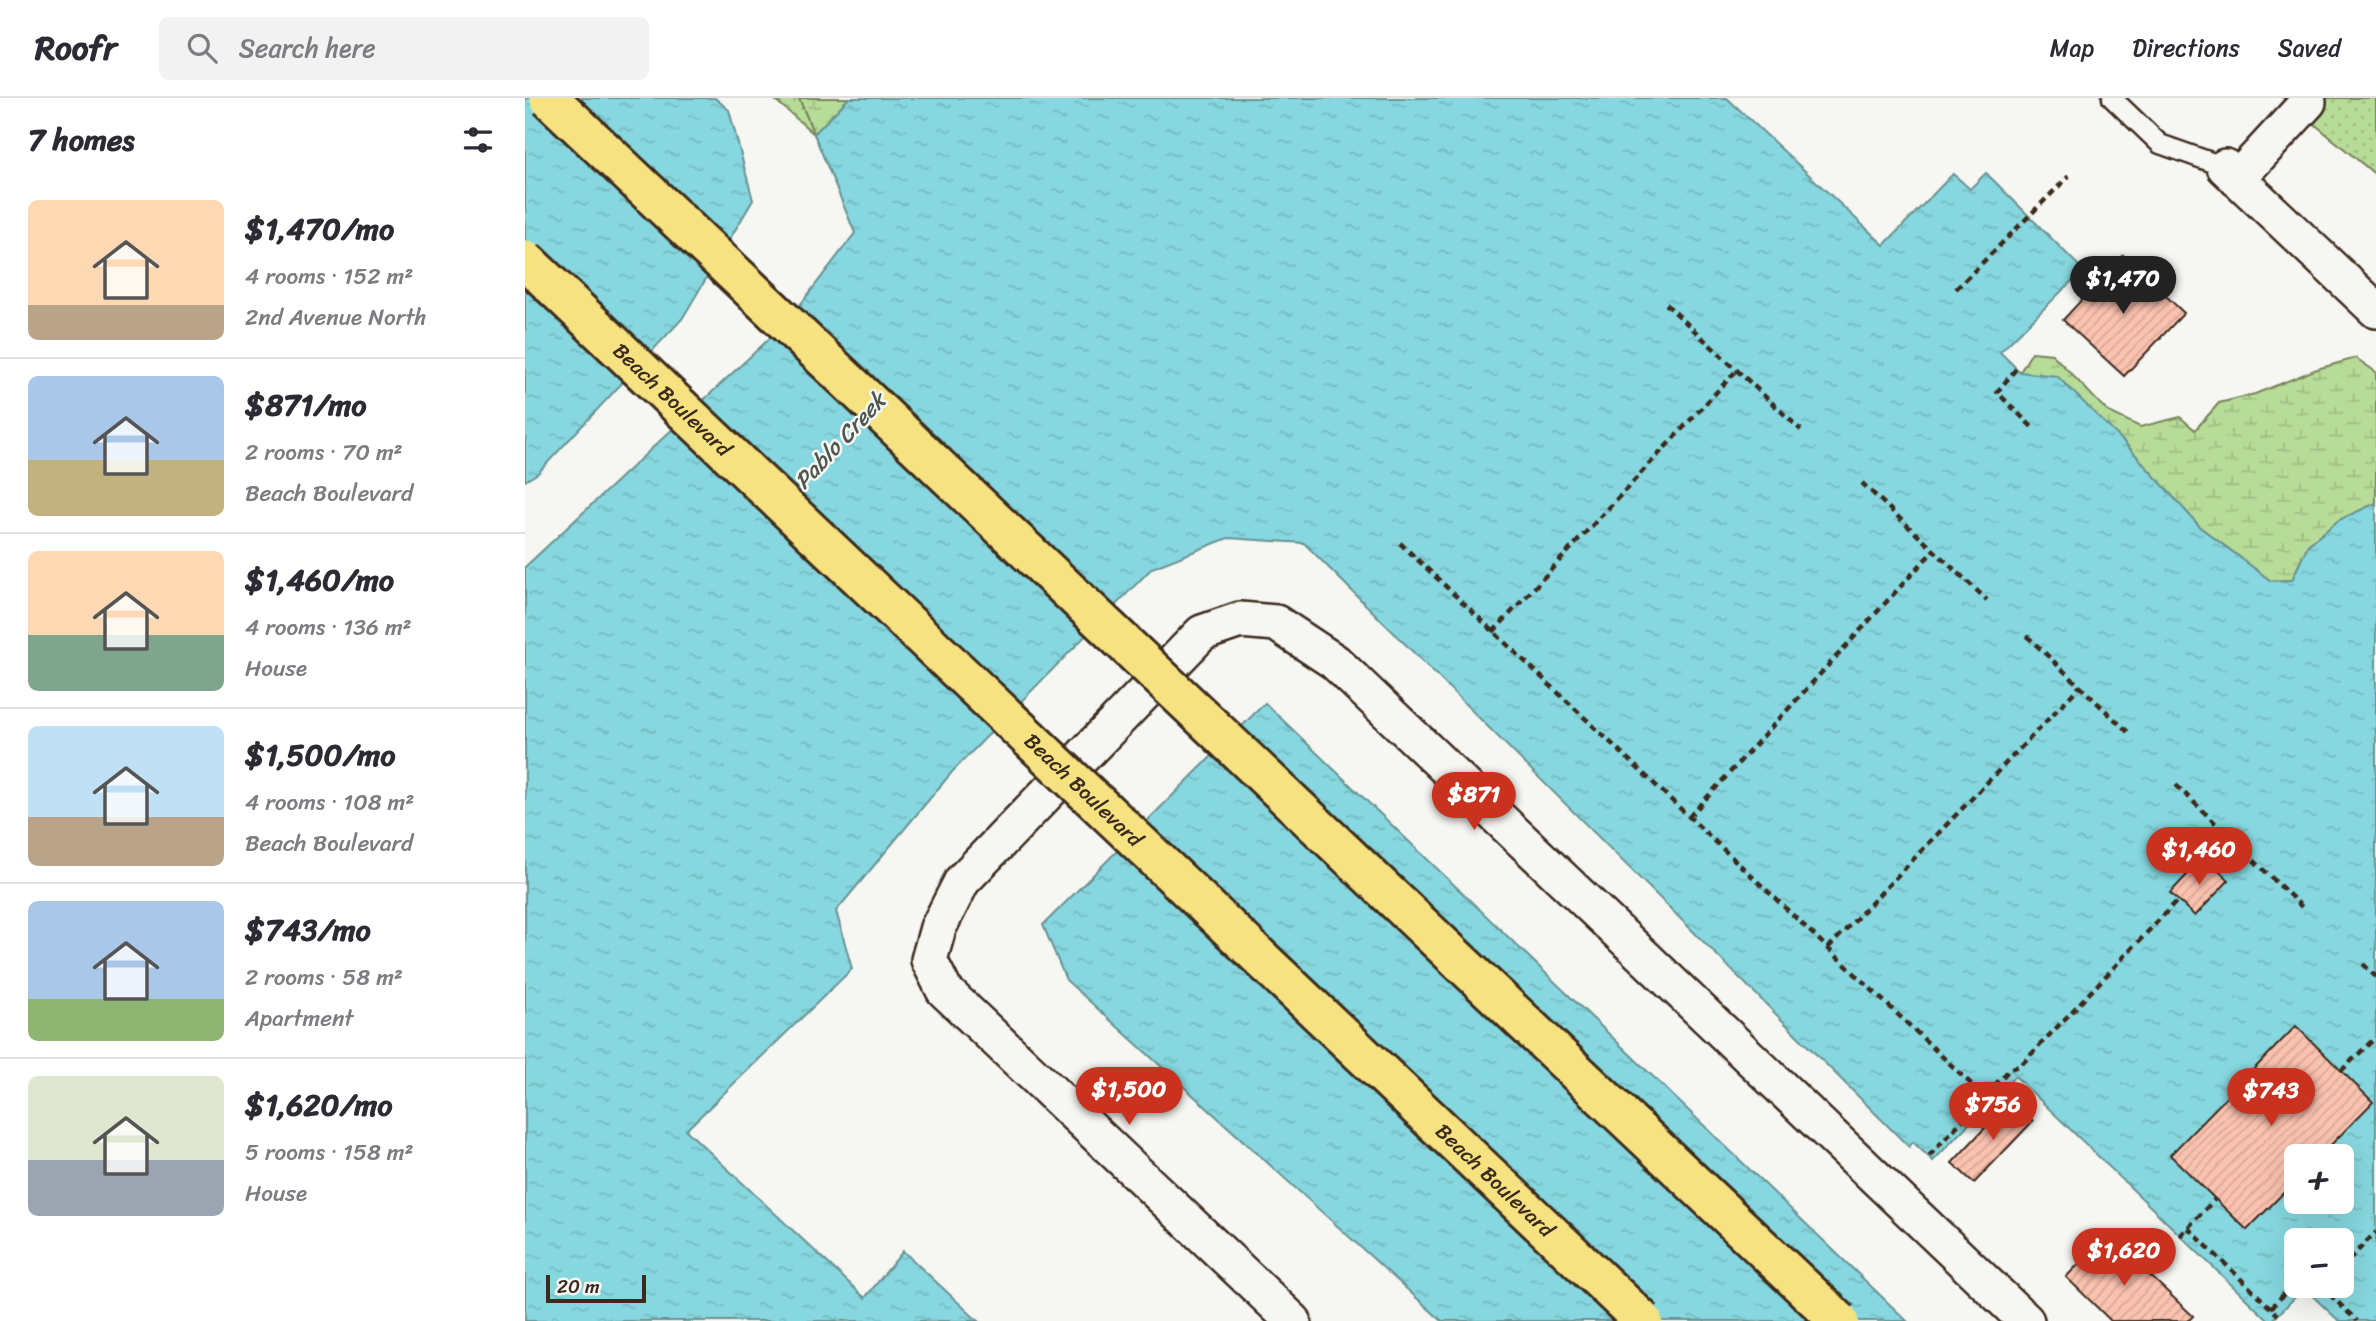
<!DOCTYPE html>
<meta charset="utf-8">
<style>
:root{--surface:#fff;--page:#f2f2f3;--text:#2b2b33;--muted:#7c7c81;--line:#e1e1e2;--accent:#c8321e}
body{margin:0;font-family:Sriracha,sans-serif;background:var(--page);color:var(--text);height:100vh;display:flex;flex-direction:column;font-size:26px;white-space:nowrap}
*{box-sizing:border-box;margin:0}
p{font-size:23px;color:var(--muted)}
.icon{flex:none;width:38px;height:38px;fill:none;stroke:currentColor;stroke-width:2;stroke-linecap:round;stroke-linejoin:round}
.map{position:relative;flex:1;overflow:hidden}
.side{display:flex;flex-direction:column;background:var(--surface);width:525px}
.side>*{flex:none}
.controls{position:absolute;left:1759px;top:1046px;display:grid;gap:14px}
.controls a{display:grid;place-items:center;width:70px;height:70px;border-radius:10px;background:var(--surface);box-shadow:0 7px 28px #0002;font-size:35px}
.scale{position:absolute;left:21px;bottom:18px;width:100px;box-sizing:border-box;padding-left:7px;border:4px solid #3b2a1e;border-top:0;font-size:19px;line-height:24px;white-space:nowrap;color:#3b2a1e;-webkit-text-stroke:5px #f6f6f2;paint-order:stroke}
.price{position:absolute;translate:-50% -60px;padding:0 16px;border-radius:24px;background:var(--accent);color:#fff;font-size:23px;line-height:46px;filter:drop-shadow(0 2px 4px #0008)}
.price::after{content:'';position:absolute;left:50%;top:42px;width:21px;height:16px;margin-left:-10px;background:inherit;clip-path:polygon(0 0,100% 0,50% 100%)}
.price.current{background:#222;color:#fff}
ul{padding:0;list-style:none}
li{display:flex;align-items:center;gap:21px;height:175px;padding:0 28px}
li+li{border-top:2px solid var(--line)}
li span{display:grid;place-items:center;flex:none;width:196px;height:140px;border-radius:10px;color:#555}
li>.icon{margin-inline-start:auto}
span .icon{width:84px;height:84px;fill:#fffc;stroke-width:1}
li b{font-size:30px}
h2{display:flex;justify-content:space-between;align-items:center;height:84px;padding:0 28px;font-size:30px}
header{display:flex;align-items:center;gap:42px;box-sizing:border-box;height:98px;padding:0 35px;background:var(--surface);border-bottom:2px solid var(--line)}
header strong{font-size:33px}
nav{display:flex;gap:38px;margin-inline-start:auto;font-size:24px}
.search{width:490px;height:63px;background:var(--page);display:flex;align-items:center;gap:18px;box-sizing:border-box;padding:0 24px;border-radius:10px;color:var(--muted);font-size:26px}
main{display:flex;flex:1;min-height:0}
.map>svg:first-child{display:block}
.green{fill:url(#green-dots);stroke:#78835b;stroke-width:2}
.wetland{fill:url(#wetland-marsh);stroke:#78835b;stroke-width:2}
.water{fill:url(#water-ripples);stroke:#689292;stroke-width:2;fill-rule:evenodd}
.building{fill:url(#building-hatch);stroke:#3b2a1e;stroke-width:2}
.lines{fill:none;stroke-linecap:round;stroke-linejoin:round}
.service-casing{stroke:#3b2a1e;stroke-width:23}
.minor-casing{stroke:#3b2a1e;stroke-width:40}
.path{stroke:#3b2a1e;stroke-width:4.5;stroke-dasharray:7 5;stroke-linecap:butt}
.service{stroke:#f6f6f2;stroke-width:18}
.minor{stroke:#f6f6f2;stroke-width:35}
.trunk-bridge-casing{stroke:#3b2a1e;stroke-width:44;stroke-linecap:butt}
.trunk-bridge{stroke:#f7e281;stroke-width:38}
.labels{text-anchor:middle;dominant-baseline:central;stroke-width:5;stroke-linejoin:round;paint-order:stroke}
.street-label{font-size:21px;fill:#3b2a1e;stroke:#f6f6f2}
.water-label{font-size:23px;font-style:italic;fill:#4e554e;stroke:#f6f6f2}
</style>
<header>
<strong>Roofr</strong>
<div class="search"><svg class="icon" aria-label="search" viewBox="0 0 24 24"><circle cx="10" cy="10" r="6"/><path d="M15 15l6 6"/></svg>Search here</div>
<nav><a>Map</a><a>Directions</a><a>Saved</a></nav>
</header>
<main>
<section class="side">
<h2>7 homes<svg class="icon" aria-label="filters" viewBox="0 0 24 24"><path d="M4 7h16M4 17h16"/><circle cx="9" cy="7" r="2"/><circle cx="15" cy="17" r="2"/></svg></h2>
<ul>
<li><span style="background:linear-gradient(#ffd9b3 75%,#b9a48a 0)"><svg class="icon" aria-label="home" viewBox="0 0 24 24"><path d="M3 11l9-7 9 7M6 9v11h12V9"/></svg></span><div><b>$1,470/mo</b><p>4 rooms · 152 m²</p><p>2nd Avenue North</p></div></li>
<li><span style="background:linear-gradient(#a9c7e8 60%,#c2b280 0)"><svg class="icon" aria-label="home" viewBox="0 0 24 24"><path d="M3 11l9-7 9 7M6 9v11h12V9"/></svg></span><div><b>$871/mo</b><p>2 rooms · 70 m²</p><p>Beach Boulevard</p></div></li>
<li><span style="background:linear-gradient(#ffd9b3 60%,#7fa58c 0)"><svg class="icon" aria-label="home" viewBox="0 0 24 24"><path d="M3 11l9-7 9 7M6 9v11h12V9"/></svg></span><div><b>$1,460/mo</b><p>4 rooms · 136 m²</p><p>House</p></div></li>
<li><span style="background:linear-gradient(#bfe0f5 65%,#b9a48a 0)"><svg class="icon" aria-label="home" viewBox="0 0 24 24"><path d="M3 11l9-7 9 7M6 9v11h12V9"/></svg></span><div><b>$1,500/mo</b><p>4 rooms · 108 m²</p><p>Beach Boulevard</p></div></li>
<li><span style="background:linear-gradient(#a9c7e8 70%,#8fb573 0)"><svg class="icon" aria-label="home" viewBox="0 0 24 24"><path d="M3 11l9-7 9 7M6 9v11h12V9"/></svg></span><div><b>$743/mo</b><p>2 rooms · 58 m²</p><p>Apartment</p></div></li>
<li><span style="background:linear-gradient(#dfe7d0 60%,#9aa5b1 0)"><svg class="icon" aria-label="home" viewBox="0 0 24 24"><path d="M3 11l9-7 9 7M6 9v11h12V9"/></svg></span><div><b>$1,620/mo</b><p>5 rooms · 158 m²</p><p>House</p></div></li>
</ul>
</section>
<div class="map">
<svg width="1851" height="1223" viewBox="0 0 1851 1223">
<defs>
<pattern id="green-dots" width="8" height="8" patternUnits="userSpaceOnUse" patternTransform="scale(1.75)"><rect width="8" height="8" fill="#b6dc98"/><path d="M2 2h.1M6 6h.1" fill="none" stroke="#9dbd83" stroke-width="1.8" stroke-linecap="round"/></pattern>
<pattern id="wetland-marsh" width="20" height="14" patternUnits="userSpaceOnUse" patternTransform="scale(1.75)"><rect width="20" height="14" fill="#b6dc98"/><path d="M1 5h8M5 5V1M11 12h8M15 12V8" fill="none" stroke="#9dbd83"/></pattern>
<pattern id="water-ripples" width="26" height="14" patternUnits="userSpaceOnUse" patternTransform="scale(1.75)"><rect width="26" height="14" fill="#86d7df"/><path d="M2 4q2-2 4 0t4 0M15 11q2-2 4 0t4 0" fill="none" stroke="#75b9bf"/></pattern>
<pattern id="building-hatch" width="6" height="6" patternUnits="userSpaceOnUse" patternTransform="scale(1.75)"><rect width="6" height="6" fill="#fbc2b0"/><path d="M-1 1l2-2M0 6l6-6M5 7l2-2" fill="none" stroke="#d8a797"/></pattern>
</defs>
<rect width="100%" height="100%" fill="#f6f6f2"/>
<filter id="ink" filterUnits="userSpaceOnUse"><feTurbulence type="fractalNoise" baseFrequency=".0143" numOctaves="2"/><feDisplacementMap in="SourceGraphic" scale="14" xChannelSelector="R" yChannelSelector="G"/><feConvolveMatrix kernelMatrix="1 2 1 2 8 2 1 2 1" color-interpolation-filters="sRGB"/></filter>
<g filter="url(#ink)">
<path class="green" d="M 248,0 L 274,0 L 289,36 Z
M 1758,0 L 1851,0 L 1851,77 Z"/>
<path class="wetland" d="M 274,0 L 324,0 L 289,36 Z
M 1507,254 L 1527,256 L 1582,313 L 1615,329 L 1655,319 L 1670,332 L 1694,305 L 1730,296 L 1792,271 L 1831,260 L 1851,274 L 1851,405 L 1814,422 L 1783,447 L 1767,482 L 1746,483 L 1676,430 L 1599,344 L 1495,274 Z"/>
<path class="water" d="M 0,0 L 190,0 L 204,12 L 228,102 L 157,221 L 13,375 L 0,383 Z
M 324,0 L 1202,0 L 1359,147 L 1428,76 L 1445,91 L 1461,75 L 1558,172 L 1475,254 L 1495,274 L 1532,278 L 1599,344 L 1676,430 L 1746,483 L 1767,482 L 1783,447 L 1814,422 L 1851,405 L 1851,1223 L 1814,1223 L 1779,1190 L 1747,1223 L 1744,1223 L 1490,978 L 1408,1063 L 1388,1044 L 1384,1049 L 779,445 L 703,440 L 627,470 L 427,674 L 311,813 L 327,871 L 161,1032 L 340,1200 L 378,1153 L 453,1223 L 0,1223 L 0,469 L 262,224 L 330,135 L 289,36 ZM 1771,1059 L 1816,1059 L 1816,1104 L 1771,1104 ZM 1771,1143 L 1816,1143 L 1816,1188 L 1771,1188 Z
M 740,605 L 1382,1223 L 917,1223 L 541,882 L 518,827 Z"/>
<path class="building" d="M 1598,157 L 1659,215 L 1599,278 L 1538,222 Z
M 1679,759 L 1704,782 L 1670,818 L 1645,795 Z
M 1771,928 L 1848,1004 L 1794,1059 L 1771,1059 L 1771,1082 L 1722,1132 L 1645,1057 Z
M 1486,1002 L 1508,1023 L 1449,1085 L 1427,1065 Z
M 1577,1142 L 1597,1151 L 1668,1218 L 1663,1223 L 1586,1223 L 1541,1179 Z"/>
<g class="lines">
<g class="service-casing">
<path id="service" d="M 1587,0 L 1635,46 L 1700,69"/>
</g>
<g class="minor-casing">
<path id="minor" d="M 1700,69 L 1851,212
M 1712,81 L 1783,4
M 768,1223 L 419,892 L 404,862 L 413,830 L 437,783 L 677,535 L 715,522 L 751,525 L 810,564 L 1501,1223"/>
</g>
<path class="path" d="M 1431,191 L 1544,78
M 1141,206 L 1276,332
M 1491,271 L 1472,294 L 1508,330
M 1337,385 L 1462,502
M 875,445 L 1459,998
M 968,534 L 1212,272
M 1502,538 L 1605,636
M 1651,687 L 1779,811
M 1164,719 L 1409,452
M 1693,772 L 1716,750
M 1303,850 L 1555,588
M 1838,866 L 1851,879
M 1816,973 L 1851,939
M 1404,1058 L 1485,971 L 1496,967 L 1653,802
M 1663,1130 L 1753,1217
M 1655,1138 L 1690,1101
M 1816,1170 L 1851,1134
M 1796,1188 L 1832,1223
M 1746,1210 L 1771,1183"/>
<use href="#service" class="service"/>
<use href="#minor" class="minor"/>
<g class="trunk-bridge-casing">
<g id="trunk-bridge">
<path d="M 24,0 L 1314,1223"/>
<path id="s1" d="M 0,162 L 1118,1223"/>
</g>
</g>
<use href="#trunk-bridge" class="trunk-bridge"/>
</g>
</g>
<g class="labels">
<g class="street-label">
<text stroke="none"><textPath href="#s1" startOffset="203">Beach Boulevard</textPath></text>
<text stroke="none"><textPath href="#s1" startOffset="770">Beach Boulevard</textPath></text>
<text stroke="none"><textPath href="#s1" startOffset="1337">Beach Boulevard</textPath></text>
</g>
<g class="water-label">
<text transform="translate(315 343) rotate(-47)">Pablo Creek</text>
</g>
</g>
</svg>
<div class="controls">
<a>+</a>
<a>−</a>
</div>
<div class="scale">20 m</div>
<b class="price current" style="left:1598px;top:218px">$1,470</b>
<b class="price" style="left:949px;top:734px">$871</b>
<b class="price" style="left:1674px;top:789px">$1,460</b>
<b class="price" style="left:604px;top:1029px">$1,500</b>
<b class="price" style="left:1746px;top:1030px">$743</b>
<b class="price" style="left:1468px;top:1044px">$756</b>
<b class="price" style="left:1599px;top:1190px">$1,620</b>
</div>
</main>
